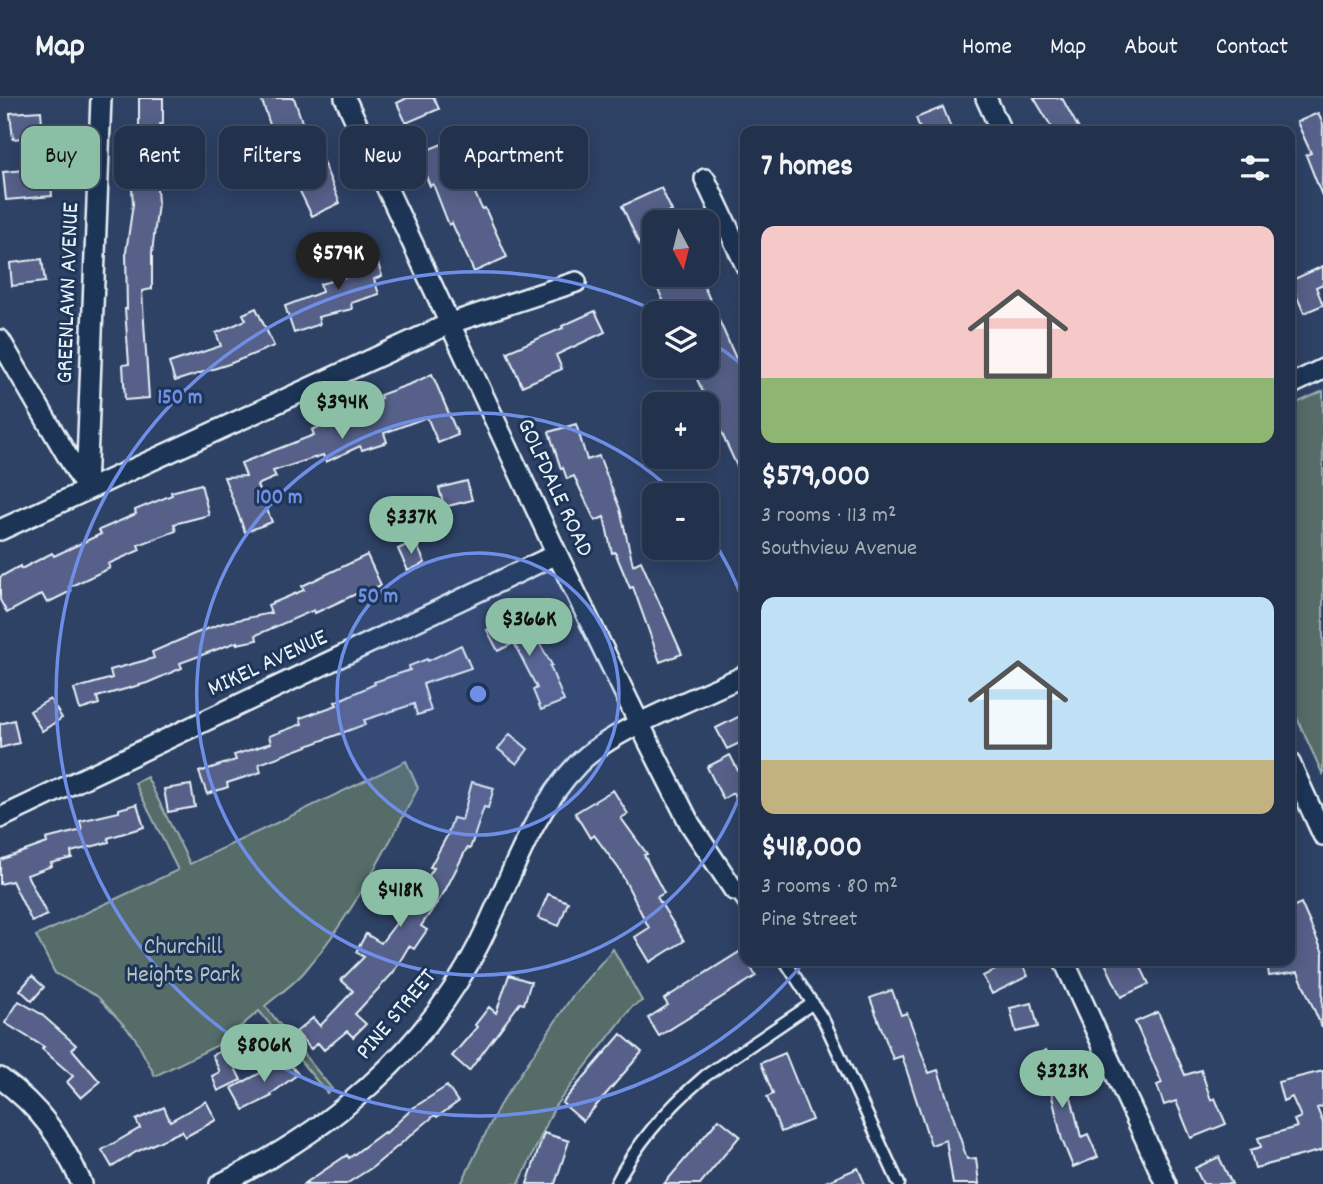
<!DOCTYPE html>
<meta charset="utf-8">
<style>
:root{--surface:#22324c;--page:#2e3e56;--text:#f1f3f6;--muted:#a2aab5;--line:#3f4d64;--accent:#8abfa5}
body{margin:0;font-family:Dekko,sans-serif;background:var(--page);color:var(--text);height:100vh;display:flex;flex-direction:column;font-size:26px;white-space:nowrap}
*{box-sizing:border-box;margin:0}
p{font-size:23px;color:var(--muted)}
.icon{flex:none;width:38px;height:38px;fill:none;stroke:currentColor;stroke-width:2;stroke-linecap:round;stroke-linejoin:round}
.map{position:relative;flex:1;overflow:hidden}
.side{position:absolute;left:740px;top:28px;width:555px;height:840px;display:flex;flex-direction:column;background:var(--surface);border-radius:14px;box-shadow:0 4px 18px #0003,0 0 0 2px var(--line)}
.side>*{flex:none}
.hud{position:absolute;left:21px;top:28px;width:614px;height:63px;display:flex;gap:14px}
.needle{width:46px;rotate:173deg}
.controls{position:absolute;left:642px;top:112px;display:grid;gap:14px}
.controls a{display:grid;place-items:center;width:77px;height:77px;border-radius:14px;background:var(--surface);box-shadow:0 4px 18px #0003,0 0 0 2px var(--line);font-size:35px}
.price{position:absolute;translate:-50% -60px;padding:0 16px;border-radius:24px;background:var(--accent);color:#111;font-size:23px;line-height:46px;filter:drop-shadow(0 2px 4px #0008)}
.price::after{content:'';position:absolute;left:50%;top:42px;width:21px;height:16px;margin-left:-10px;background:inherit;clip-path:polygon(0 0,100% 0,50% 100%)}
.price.active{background:#222;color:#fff}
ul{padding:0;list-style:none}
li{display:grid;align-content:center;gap:14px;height:371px;padding:0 21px}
li span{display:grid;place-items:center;height:217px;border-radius:14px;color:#555}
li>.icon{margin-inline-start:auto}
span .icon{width:126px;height:126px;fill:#fffc;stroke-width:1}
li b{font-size:30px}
h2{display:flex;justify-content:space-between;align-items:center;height:84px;padding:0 21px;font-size:30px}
.pill{padding:0 24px;border-radius:14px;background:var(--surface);box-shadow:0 4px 18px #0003,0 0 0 2px var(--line);font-size:24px;line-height:63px}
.pill.active{background:var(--accent);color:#111}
header{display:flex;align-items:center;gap:42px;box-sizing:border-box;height:98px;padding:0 35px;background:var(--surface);border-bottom:2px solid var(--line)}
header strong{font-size:33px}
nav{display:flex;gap:38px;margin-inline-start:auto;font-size:24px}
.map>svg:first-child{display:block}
.green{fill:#556c68;stroke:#9eaeb0;stroke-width:2}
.building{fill:#566189;stroke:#e8f1f8;stroke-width:2}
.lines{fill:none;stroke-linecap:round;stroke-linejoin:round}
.lane-casing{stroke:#e8f1f8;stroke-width:15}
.street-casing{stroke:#e8f1f8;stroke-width:24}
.lane{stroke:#1d3557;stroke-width:10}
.street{stroke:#1d3557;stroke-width:19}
.ring{fill:none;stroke:#6e8fe5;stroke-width:3.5}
.labels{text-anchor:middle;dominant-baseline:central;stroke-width:6;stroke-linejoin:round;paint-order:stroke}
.street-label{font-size:24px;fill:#e8f1f8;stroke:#1d3557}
.park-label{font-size:24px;fill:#b5c2c6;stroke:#1d3557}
.centre{fill:#6e8fe5;stroke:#1d3557;stroke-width:3.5}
.ring-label{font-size:21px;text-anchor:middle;font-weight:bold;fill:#6e8fe5;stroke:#1d3557;stroke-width:6;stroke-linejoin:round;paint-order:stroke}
</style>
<header>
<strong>Map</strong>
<nav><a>Home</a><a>Map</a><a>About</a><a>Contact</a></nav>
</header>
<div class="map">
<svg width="1323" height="1086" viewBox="0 0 1323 1086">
<rect width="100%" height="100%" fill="#2e4266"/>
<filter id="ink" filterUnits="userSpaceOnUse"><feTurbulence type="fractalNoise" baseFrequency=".0143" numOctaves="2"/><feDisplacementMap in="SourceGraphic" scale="14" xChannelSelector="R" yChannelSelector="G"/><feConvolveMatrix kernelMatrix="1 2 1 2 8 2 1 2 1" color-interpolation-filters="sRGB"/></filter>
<g filter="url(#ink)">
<path class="green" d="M 1323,293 L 1323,677 L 1290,605 L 1290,308 Z
M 406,663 L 418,690 C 385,753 352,818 305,873 C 294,886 278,897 265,908 L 332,991 L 327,995 L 259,913 L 220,946 L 155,978 L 134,938 L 98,899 L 55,875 L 36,838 L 178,772 L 135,685 L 147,679 L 190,766 Z
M 613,851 L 642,903 L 632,909 L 555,1008 L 519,1086 L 461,1086 L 499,1008 L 573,897 Z"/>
<path class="building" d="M 139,0 L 163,0 L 163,26 L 160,26 L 163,63 L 155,64 L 158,105 L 152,155 L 152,191 L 142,193 L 149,300 L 125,302 L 123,267 L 129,266 L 125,211 L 127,211 L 126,154 L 133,106 L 131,76 L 138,75 L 134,33 L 139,32 Z
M 261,0 L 294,0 L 313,56 L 319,54 L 340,105 L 312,118 L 294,81 L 289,83 Z
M 407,0 L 434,0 L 439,11 L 406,25 L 397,5 Z
M 1034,0 L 1062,0 L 1080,33 L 1054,33 Z
M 943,9 L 951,30 L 942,33 L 921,33 L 916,20 Z
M 41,13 L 43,38 L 13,41 L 10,15 Z
M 1318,15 L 1323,26 L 1322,98 L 1306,57 L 1311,55 L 1297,24 Z
M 442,46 L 460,88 L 470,84 L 482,111 L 485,110 L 507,159 L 474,174 L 452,125 L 449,127 L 433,86 L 430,88 L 417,56 Z
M 50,70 L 52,98 L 6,102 L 3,74 Z
M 661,90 L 672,113 L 654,121 L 654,179 L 622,108 Z
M 358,146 L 362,160 L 375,156 L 382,178 L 374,181 L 379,196 L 351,205 L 352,211 L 318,219 L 320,226 L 294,235 L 285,208 L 322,194 L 320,186 L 350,178 L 342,151 Z
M 42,161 L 45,184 L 12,188 L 10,165 Z
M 1323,168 L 1323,186 L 1316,189 L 1323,207 L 1304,215 L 1290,183 Z
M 673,177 L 699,177 L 746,283 L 746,388 L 691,268 L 707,268 L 707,215 L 669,215 L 655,185 Z
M 256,210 L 274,248 L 229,266 L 175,283 L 169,265 L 221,248 L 216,235 L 246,222 L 243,216 Z
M 595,213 L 605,234 L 556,257 L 562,271 L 522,288 L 507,254 L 563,230 L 562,228 Z
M 432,276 L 458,337 L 438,345 L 427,319 L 384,335 L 387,344 L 362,352 L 360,348 L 326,364 L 323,357 L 273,373 L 276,379 L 257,387 L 272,424 L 245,434 L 224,379 L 246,378 L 241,365 L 314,337 L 312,332 L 349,315 L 348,311 L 381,300 L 380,297 L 413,285 Z
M 576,326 L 587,362 L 599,358 L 620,411 L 633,467 L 641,463 L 682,556 L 660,564 L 633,489 L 630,490 L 615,454 L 612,455 L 604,419 L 595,423 L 574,378 L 567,381 L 563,370 L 561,371 L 549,334 Z
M 467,383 L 472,402 L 444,409 L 439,390 Z
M 201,386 L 209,417 L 174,426 L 176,433 L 138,447 L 140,452 L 108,466 L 110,470 L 69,489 L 71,493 L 47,505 L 42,496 L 7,515 L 0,502 L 0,479 L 20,468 L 21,471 L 52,455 L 54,458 L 101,436 L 99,432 L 136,416 L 135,412 L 172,397 L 171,394 Z
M 415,443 L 425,465 L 408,473 L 398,451 Z
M 367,457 L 381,487 L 359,497 L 358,495 L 315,515 L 314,512 L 256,537 L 257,542 L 237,546 L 237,544 L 180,565 L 182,570 L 147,585 L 97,599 L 99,606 L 80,612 L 74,591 L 112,580 L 110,572 L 154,560 L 152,554 L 194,536 L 223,525 L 271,515 L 268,507 L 304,492 L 302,488 Z
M 522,515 L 552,567 L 550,568 L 564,603 L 541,612 L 533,592 L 537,590 L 514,545 L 498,553 L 487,532 Z
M 461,547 L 471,570 L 423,586 L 431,613 L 417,617 L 414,606 L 364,622 L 366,626 L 259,666 L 261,674 L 227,685 L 228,689 L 207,696 L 199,674 L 236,662 L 234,657 L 271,645 L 269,638 L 302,626 L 300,620 L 337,607 L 335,604 L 375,586 L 374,584 L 410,572 L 409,568 L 427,561 L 428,563 Z
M 50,601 L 62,620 L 42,633 L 30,613 Z
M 746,615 L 746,642 L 727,651 L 716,630 Z
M 14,622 L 19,645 L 0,650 L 0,626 Z
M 510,636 L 528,651 L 517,666 L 498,651 Z
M 730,657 L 746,688 L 746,719 L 733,695 L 723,701 L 707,669 Z
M 472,684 L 494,690 L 488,710 L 484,709 L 470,751 L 467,750 L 445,793 L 421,828 L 427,832 L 414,851 L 409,848 L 393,875 L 355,916 L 366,926 L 353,939 L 347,933 L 324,952 L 318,945 L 311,951 L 296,934 L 313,920 L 320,928 L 353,893 L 341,882 L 364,859 L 356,854 L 366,836 L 381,845 L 404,815 L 434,770 L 430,769 L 447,738 L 453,720 L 462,722 Z
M 191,687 L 195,709 L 168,714 L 164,691 Z
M 613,692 L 628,716 L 621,720 L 647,756 L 644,757 L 664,795 L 657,799 L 684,843 L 650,864 L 635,839 L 649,830 L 619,771 L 594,737 L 590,740 L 575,715 Z
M 137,706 L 144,729 L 108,740 L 109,744 L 71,754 L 72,760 L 51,765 L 52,768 L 27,777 L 47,817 L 32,824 L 12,783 L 0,786 L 0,762 L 47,745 L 46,741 L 82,732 L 80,723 L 119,714 L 119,711 Z
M 548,796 L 568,804 L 559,828 L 538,820 Z
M 1301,805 L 1323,855 L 1322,930 L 1298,874 L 1269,878 L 1267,863 L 1290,863 L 1290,810 Z
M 741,853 L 756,878 L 659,938 L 648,920 L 668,907 L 664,901 Z
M 1013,863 L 1020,863 L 1028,878 L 992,896 L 983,878 Z
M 1104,863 L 1138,863 L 1149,886 L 1121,899 Z
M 509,877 L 531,884 L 524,906 L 520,905 L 469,973 L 452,958 L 477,929 L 475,927 L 489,909 L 496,915 Z
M 32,878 L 44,889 L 32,903 L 20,892 Z
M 892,892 L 901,917 L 907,915 L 929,975 L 938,972 L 967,1061 L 976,1060 L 979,1086 L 953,1086 L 946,1042 L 931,1047 L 902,958 L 893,961 L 870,900 Z
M 19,903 L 41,916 L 76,947 L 72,951 L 100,984 L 81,1000 L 67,984 L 73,978 L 42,951 L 44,949 L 5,925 Z
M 1032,905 L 1038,929 L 1016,934 L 1010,910 Z
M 1158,914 L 1185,977 L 1201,972 L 1211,1002 L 1215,1000 L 1226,1026 L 1191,1040 L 1176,1003 L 1164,1007 L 1157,987 L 1162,985 L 1135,924 Z
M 621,936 L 642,954 L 583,1023 L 562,1005 Z
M 226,951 L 241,982 L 218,993 L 212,978 L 220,974 L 212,957 Z
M 1046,952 L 1068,1000 L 1071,999 L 1081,1039 L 1088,1036 L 1098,1059 L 1073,1069 L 1062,1042 L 1049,985 L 1037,991 L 1024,962 Z
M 785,955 L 812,1022 L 781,1034 L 767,999 L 773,996 L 761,965 Z
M 284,959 L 298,976 L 271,996 L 272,998 L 244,1012 L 232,990 L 268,971 Z
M 1323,973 L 1323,1008 L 1317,1010 L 1323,1025 L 1323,1052 L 1255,1070 L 1250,1052 L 1261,1049 L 1258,1040 L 1297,1029 L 1294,1022 L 1301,1019 L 1292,999 L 1283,1003 L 1278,984 Z
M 447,988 L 458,1004 L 437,1019 L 435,1017 L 373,1069 L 346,1086 L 304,1086 L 347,1057 L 349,1060 L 384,1034 L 385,1036 L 413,1010 Z
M 206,1003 L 216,1022 L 185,1039 L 182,1033 L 136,1054 L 112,1069 L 102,1052 L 140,1030 L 136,1022 L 164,1009 L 170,1023 Z
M 719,1021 L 740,1038 L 700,1086 L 664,1086 Z
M 544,1035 L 569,1043 L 555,1086 L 527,1086 Z
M 1219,1059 L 1232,1086 L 1203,1086 L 1195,1070 Z
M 858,1070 L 865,1086 L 821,1086 Z"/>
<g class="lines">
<g class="lane-casing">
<path id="lane" d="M 734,792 L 746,808
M 785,863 L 824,923 L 899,1086
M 616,1086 C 636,1045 671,1007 705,978 L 813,905"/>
</g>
<g class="street-casing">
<path id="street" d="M 345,0 L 557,456 L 640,627 L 690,726 L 734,792
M 986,0 L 1001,33
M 705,81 L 746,168
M 0,242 L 86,390
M 1290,287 L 1323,271
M 86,391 L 101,0
M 0,432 L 451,225 L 576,184
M 1290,665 L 1323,737
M 0,720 L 557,456
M 1064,863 L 1166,1086
M 0,980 C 41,1010 61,1040 82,1086
M 220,1086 C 328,1035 425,954 479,846 C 509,786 530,715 578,666 C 612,631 699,599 746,577"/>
</g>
<use href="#lane" class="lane"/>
<use href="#street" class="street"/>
</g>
</g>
<circle cx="478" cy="596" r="141" fill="#6e8fe5" fill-opacity=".12"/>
<g class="ring">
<circle cx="478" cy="596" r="141"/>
<path d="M745 683A281 281 0 1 1 675 396M708 435A281 281 0 0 1 745 509"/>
<path d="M804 864A422 422 0 1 1 660 215M708 242A422 422 0 0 1 744 268"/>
</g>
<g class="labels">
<g class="street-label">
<text transform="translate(69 195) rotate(-88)">GREENLAWN AVENUE</text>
<text transform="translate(554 390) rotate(65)">GOLFDALE ROAD</text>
<text transform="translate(268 566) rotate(-25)">MIKEL AVENUE</text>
<text transform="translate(397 917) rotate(-50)">PINE STREET</text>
</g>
<g class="park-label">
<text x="183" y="850">Churchill<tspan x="183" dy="28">Heights Park</tspan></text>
</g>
</g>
<circle cx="478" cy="596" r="10" class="centre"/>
<g class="ring-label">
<text x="180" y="305">150 m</text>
<text x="279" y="405">100 m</text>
<text x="378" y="504">50 m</text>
</g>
</svg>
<div class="controls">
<a><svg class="needle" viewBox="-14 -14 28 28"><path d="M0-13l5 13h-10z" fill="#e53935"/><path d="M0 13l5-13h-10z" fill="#a2aab5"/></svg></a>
<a><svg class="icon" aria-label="layers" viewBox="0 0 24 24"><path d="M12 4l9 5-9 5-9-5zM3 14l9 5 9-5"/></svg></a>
<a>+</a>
<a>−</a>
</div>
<b class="price active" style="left:338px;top:194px">$579K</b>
<b class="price" style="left:342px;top:343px">$394K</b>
<b class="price" style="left:411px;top:458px">$337K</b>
<b class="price" style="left:529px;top:560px">$366K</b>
<b class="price" style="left:400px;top:831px">$418K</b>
<b class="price" style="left:264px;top:986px">$806K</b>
<b class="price" style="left:1062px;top:1012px">$323K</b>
<div class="hud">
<a class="pill active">Buy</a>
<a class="pill">Rent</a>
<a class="pill">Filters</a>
<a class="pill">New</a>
<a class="pill">Apartment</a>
</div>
<section class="side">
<h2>7 homes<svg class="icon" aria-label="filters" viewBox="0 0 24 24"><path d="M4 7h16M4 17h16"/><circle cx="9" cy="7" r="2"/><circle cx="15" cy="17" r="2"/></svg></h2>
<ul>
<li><span style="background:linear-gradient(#f6c9c9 70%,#8fb573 0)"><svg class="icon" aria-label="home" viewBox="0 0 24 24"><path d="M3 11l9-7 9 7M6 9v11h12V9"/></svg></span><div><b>$579,000</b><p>3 rooms · 113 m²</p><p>Southview Avenue</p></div></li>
<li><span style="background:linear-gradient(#bfe0f5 75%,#c2b280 0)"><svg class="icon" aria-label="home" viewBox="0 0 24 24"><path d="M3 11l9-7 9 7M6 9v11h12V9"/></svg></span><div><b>$418,000</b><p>3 rooms · 80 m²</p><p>Pine Street</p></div></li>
</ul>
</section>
</div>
